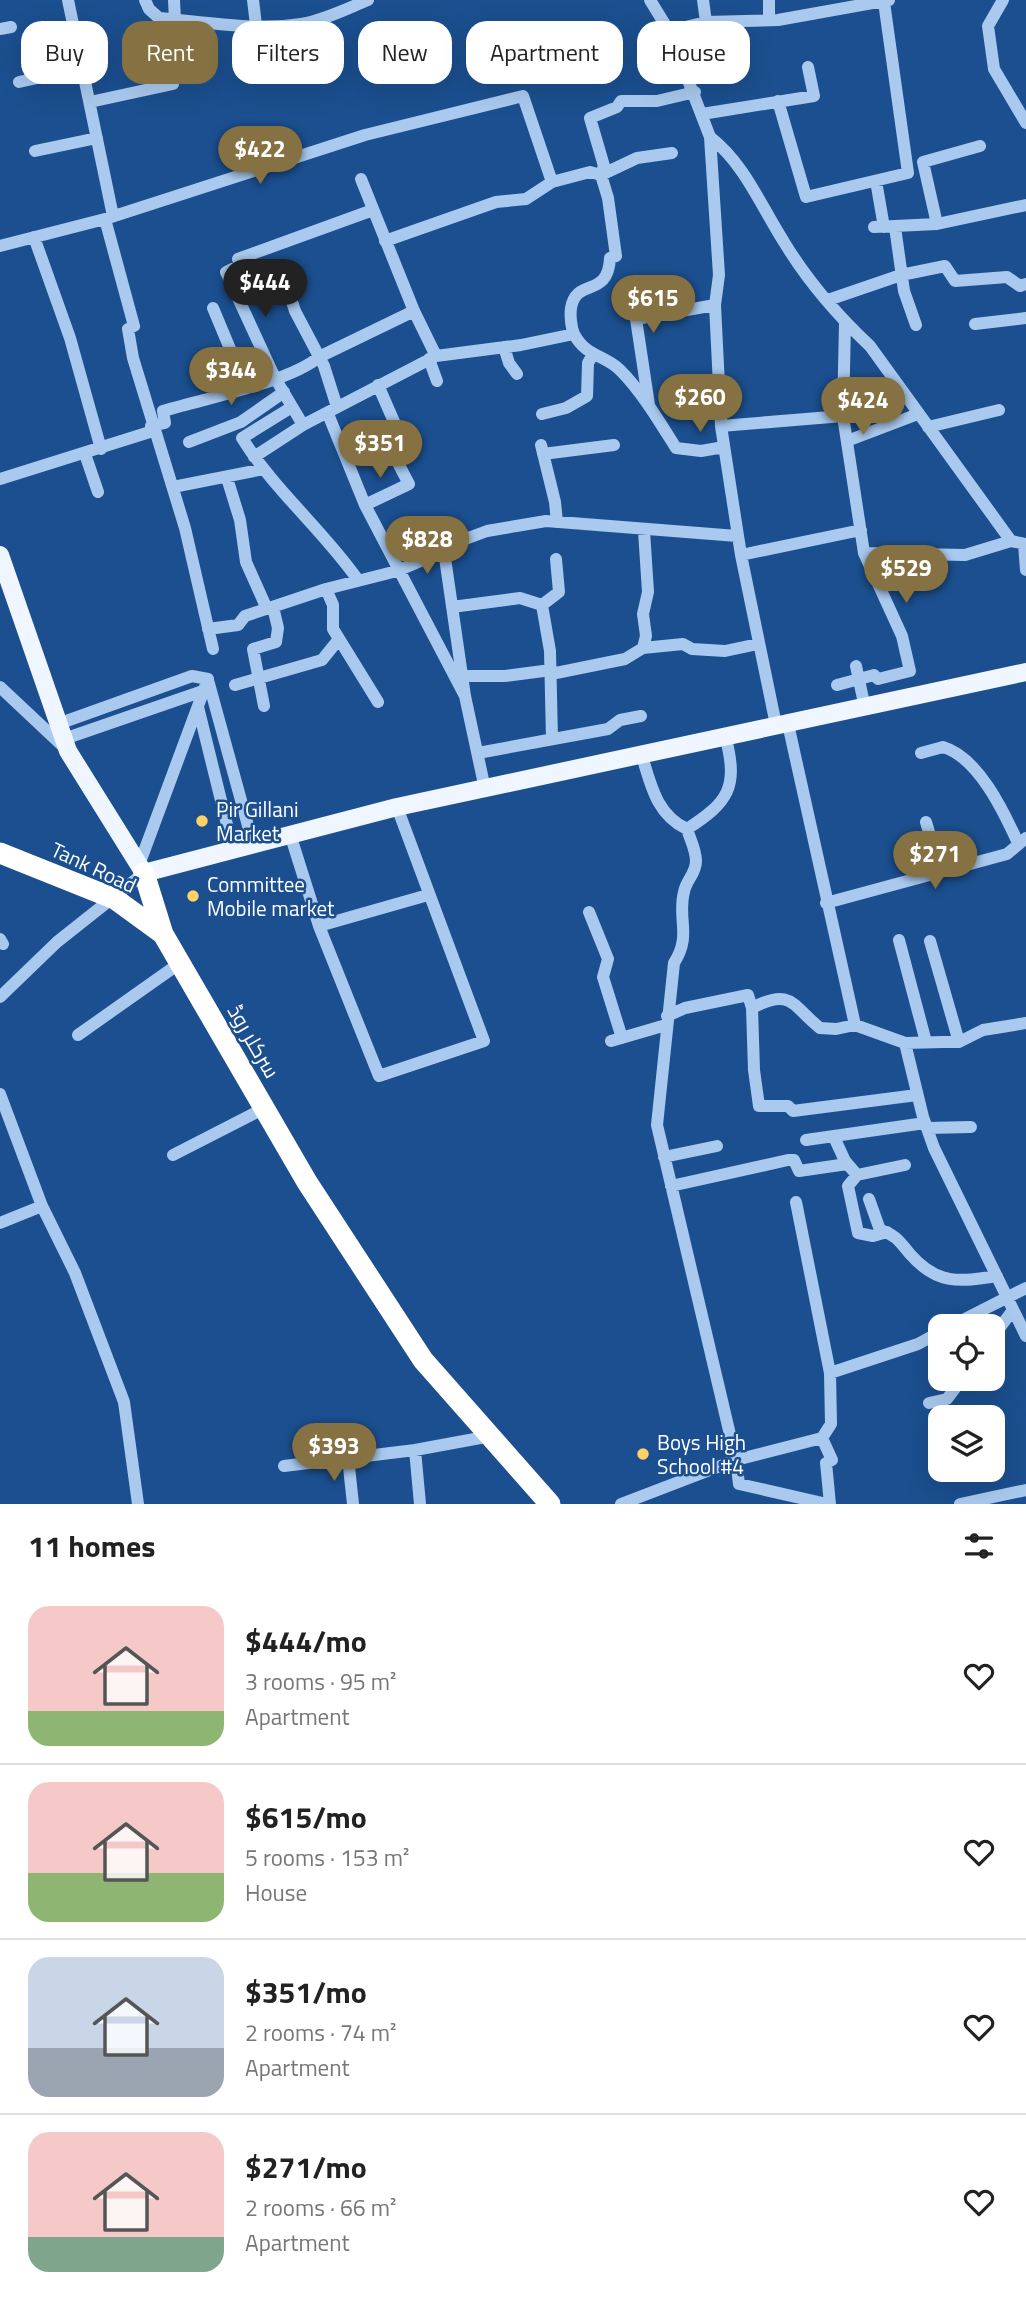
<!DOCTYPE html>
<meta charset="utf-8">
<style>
:root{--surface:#fff;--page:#f6f6f6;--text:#222;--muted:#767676;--line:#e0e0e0;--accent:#857141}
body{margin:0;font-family:"Titillium Web",Cairo,sans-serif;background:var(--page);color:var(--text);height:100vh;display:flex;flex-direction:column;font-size:26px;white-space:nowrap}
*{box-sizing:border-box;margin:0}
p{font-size:23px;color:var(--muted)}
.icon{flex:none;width:38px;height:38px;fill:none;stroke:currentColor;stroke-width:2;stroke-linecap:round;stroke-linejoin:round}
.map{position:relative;height:1504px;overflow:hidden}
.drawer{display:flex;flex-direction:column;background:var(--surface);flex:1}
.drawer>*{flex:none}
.guide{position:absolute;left:21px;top:21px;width:985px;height:63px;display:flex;gap:14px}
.controls{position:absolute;left:928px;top:1314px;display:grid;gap:14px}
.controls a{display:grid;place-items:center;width:77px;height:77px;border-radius:14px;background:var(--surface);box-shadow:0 7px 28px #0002;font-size:35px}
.price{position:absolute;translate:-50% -60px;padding:0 16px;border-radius:24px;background:var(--accent);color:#fff;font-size:23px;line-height:46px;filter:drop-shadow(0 2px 4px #0008)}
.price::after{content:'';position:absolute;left:50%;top:42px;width:21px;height:16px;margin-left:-10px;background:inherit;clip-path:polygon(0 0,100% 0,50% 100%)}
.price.selected{background:#222;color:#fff}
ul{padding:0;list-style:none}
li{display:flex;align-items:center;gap:21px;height:175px;padding:0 28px}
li+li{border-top:2px solid var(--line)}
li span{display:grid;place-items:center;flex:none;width:196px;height:140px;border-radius:21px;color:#555}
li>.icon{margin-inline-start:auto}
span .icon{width:84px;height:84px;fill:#fffc;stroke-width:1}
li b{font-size:30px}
h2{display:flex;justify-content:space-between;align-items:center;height:84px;padding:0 28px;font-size:30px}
.chip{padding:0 24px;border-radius:21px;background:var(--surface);box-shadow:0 7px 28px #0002;font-size:24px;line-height:63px}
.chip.selected{background:var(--accent);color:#fff}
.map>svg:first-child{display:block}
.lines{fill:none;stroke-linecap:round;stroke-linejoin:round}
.minor{stroke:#a9c9ee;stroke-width:12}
.major{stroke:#f0f6ff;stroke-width:18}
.highway{stroke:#fff;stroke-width:21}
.poi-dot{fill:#ffd166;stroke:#1b4f8f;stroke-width:2.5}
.labels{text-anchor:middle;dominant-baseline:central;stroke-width:5;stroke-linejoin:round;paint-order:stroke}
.poi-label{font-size:21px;fill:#fff;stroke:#1b4f8f;text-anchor:start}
.street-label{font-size:21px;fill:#fff;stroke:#1b4f8f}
</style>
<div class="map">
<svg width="1026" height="1504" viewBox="0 0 1026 1504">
<rect width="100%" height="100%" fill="#1b4f8f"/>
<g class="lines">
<path class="minor" d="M 68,0 L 113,216
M 145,0 L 149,9 L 159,18 C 205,22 256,31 301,24 C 324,20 346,9 368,0
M 174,0 L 175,20
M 253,0 L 256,25
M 650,0 L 669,31 L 710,137 L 719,275 L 715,305 L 721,426 L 741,555 L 776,725
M 703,0 L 706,22
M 1003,0 L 988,26 L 994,69 L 1026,123
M 769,20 L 769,0
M 0,29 L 11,27
M 669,31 L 706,22 L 778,20 L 889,0
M 19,82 L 83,68
M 695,92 L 657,101 L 621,101 L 617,107 L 590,118 L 604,166 L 601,175 L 608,198 L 616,256 L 610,258 C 608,299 576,277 571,308 C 570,315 571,327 574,334 C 586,357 605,355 620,370 C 642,392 659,421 676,448 L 701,451 L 724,447
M 778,101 L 806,197 L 908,173 L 884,2
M 90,102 L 173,84
M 702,114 L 814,96 L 808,67
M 710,137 C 744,163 761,206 784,242 C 807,280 838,316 870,346 L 1011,541
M 35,151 L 97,138
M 361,179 L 414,311 L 436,356
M 876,181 L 884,227
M 105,219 L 134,326 L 128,329 L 133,358 L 185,528 L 213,649
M 937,224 L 923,162 L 980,146
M 874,227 L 937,224 L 1026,205
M 895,227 L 904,291 L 916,325
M 34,237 L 70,338 L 101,449
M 385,241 L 496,202 L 526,199 L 552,182 L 590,172 L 601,175 L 637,158 L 672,153
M 0,246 L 105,219 L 365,135 L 523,96 L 552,182
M 288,289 L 295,311 L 324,366 L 337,407
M 828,300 L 901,275 L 945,266 L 955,281 L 1007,277 L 1020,286 L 1026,284
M 213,308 L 246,387
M 975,324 L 1026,318
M 504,347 L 509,363 L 517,374
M 429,359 L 437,381
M 378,385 L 395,424
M 649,405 L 636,319 L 715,305
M 292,407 L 242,438 C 275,491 323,530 358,580
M 328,414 L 365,505 L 465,696
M 542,414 L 566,408 L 587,396 L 588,363 L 592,356
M 303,425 L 275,378 L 226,272 L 240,265 L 238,259 L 373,210
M 151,426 L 165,423 L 163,411 C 203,399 290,382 319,357 L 414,311
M 721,426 L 843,416
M 928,427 L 999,410
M 847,441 L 918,414
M 189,442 L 241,422 L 284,392
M 541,445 L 555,502 L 557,522
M 85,454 L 98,492
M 543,454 L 614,445
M 254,457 L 303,425 L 436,356 L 521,345 L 574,334
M 227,478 L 240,520 L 246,562 L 267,609
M 0,479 L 153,431
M 173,487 L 264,469
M 365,505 L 409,484 L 399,465
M 1024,544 L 1026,570
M 444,551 L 465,696 L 485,789
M 864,553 L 965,555 L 1011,541 L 1026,544
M 741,555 L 861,530
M 326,589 L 333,605 L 333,629 L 378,702
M 542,605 L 550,651 L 552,739
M 542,605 L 559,592 L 556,559
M 452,607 L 520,598 L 542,605
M 208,629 L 238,625 L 245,616 L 326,589 L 397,571 L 444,551 L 452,544 L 487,531 L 546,521 L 737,536
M 643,648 L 646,636 L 643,614 L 648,592 L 644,531
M 856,666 L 865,708
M 551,674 L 625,659 L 643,648 L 683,644 L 692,649 L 725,651 L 758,644
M 462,676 L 505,676 L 551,670
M 208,680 L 253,844
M 235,685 L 322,660 L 339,639
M 837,685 L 874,675 L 878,679 L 910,671 L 902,636 L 864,553 L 843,416 L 845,323
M 0,687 L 65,748
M 264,706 L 253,649 L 276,642 L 278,628 L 273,607
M 198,707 L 233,849
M 58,724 L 192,676 L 208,679
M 788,724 L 855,1025
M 64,739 L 203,691
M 478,753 L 608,729 L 620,720 L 641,716
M 921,753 L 943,747 C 978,757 1004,812 1018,843
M 642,756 C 651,786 657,815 687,829 C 690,839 696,850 696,861 C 696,874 686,880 684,892 C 677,919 692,935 674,963 L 657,1125 L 736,1460 L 739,1484 L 827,1504
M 926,822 L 941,872
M 687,829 C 729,802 738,787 726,739
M 290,834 L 319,926 L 379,1076 L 484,1041 L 397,807
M 139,865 L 208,679
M 826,903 L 1007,854 L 1026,838
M 589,912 L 608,959 L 603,977 L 622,1038
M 319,926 L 428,895
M 0,939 L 3,944
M 899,940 L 926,1042
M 930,941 L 959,1042
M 0,997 L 57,942 L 144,873
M 752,1008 L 754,1070 L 759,1106 L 788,1106 L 793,1111 L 917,1095
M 667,1016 L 685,1008 L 748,995 L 752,1008 C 792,987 792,1006 820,1028 L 836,1029 L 855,1025 L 905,1043 L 943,1042 L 959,1042 L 983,1030 L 1026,1023
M 78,1035 L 180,963
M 611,1041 L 666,1025
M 905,1043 L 923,1117 L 934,1148 L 1026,1336
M 0,1094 L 42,1206 L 75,1273 L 124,1402 L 138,1504
M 927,1128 L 971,1127
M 834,1137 L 845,1161 L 857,1175 L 905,1165
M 806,1140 L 925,1123
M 173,1155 L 265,1108
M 664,1157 L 717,1146
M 857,1175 L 848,1186 L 858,1233 L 873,1236 L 887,1232
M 671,1186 L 788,1160 L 794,1160 L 799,1171 L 847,1164
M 869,1199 L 880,1230 C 895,1234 900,1242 910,1254 C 937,1285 959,1282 997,1276
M 0,1223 L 42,1206
M 951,1326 L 1026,1288
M 992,1338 L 1013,1310
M 830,1373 L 918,1344 L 940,1332
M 929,1403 L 947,1399 L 962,1379
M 822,1438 L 832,1460 L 826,1463 L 830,1504
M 415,1450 L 420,1504
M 348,1458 L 353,1504
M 284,1466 L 415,1450 L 491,1436
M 621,1504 L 736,1460 L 822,1438 L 831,1424 L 830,1373 L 796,1202
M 960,1504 L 1026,1490"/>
<path class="major" d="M 0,555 L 68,751 L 144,873 L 397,807 L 1026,672"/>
<path class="highway" d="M 0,853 L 115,899 L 163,934
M 144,873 L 163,934 L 307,1182 L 423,1360 L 550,1504"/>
</g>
<g class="poi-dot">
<circle cx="202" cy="821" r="7"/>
<circle cx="193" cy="896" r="7"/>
<circle cx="643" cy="1454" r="7"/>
</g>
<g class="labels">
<g class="poi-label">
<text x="216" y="809">Pir Gillani<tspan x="216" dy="24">Market</tspan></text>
<text x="207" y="884">Committee<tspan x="207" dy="24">Mobile market</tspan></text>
<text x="657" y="1442">Boys High<tspan x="657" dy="24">School #4</tspan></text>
</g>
<g class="street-label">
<text transform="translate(94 867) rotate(25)">Tank Road</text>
<text transform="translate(254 1041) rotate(60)">سرکلر روڈ</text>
</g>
</g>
</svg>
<div class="controls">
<a><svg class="icon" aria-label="locate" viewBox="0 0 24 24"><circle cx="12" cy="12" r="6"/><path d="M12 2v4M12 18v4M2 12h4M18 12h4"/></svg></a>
<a><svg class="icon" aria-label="layers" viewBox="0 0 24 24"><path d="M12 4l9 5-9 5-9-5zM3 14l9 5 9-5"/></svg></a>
</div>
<b class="price" style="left:260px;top:186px">$422</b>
<b class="price selected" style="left:265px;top:319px">$444</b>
<b class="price" style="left:653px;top:335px">$615</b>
<b class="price" style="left:231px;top:407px">$344</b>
<b class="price" style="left:700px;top:434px">$260</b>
<b class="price" style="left:863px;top:437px">$424</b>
<b class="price" style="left:380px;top:480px">$351</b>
<b class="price" style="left:427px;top:576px">$828</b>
<b class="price" style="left:906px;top:605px">$529</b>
<b class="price" style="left:935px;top:891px">$271</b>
<b class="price" style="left:334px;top:1483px">$393</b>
<div class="guide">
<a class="chip">Buy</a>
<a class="chip selected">Rent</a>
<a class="chip">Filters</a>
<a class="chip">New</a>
<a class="chip">Apartment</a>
<a class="chip">House</a>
</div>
</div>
<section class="drawer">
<h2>11 homes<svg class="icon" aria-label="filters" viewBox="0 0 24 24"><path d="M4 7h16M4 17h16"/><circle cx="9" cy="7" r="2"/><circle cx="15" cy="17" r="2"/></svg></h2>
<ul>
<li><span style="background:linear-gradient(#f6c9c9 75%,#8fb573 0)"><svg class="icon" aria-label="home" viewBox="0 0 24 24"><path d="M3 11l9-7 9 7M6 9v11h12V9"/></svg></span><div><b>$444/mo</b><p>3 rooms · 95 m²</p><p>Apartment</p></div><svg class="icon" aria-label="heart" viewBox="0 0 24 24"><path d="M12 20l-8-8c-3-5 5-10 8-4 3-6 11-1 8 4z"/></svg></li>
<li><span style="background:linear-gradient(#f6c9c9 65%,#8fb573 0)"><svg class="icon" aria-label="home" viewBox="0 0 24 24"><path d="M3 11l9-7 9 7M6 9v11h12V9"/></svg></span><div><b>$615/mo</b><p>5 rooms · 153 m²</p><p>House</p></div><svg class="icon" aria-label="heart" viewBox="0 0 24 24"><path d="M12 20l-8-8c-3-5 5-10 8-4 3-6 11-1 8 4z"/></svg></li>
<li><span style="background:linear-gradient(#c9d6e8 65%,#9aa5b1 0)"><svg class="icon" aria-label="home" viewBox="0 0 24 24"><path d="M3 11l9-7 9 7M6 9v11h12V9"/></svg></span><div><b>$351/mo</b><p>2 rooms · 74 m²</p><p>Apartment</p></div><svg class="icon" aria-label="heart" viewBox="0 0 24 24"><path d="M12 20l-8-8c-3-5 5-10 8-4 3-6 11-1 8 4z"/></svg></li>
<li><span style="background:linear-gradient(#f6c9c9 75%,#7fa58c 0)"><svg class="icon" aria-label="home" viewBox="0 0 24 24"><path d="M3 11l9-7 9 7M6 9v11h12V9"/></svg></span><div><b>$271/mo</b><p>2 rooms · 66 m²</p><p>Apartment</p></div><svg class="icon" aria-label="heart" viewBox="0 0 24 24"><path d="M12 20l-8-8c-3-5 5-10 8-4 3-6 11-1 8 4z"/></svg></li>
</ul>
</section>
